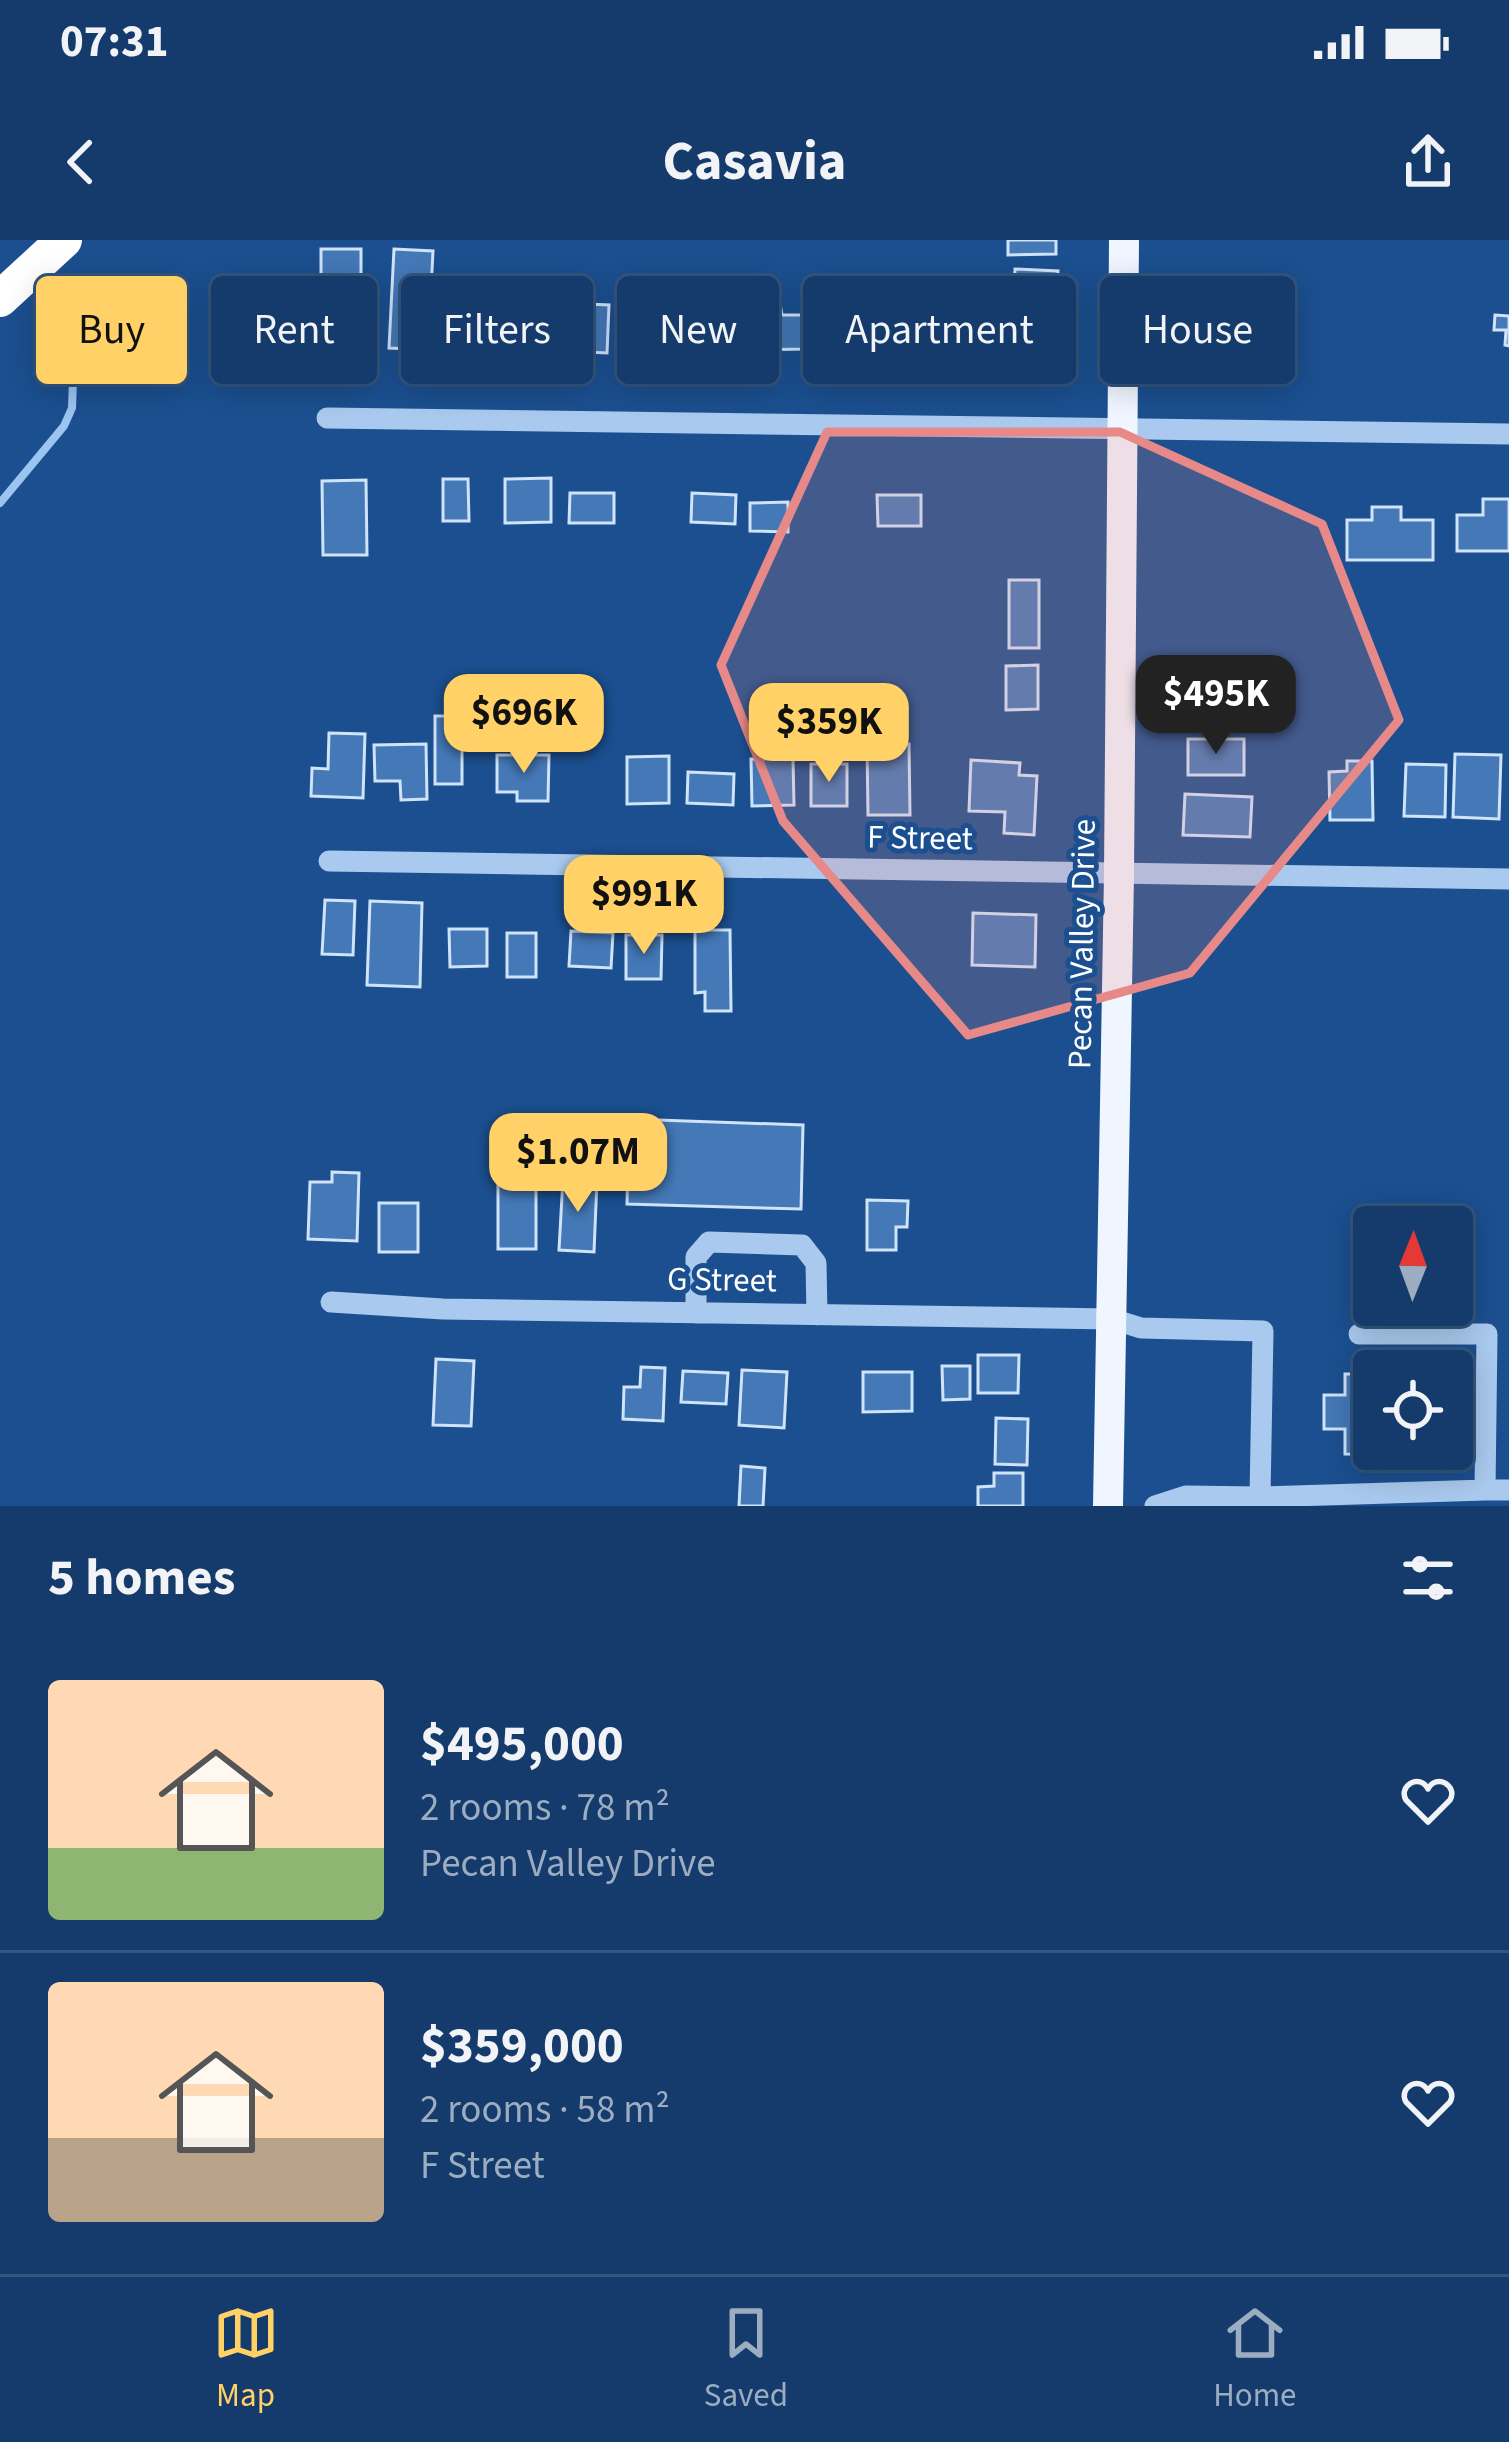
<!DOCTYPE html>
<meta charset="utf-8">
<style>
:root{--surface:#143b6b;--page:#1d4271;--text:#f1f3f6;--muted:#9dadc1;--line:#33557e;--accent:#ffd166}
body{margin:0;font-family:"Source Sans 3",sans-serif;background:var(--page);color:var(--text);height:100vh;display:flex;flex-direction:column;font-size:45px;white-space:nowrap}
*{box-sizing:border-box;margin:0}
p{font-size:39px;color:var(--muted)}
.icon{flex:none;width:66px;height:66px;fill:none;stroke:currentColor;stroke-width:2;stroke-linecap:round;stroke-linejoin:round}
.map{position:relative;height:1266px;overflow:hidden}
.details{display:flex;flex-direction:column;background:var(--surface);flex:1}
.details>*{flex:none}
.top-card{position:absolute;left:36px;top:36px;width:1437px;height:108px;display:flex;gap:24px}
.needle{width:78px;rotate:1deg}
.controls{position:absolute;left:1353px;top:966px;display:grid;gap:24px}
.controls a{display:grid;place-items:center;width:120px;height:120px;border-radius:12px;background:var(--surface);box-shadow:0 6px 30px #0003,0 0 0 3px var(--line);font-size:60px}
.price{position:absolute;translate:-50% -102px;padding:0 27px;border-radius:24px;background:var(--accent);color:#111;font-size:39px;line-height:78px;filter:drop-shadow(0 3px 6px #0008)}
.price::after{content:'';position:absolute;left:50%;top:72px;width:36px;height:27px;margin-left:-18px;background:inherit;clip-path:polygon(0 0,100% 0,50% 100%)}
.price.current{background:#222;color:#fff}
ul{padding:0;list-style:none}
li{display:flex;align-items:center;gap:36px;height:300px;padding:0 48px}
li+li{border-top:3px solid var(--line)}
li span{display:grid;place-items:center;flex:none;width:336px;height:240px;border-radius:12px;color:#555}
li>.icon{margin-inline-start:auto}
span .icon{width:144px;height:144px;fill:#fffc;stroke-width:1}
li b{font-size:51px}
h2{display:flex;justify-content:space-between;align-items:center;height:144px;padding:0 48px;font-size:51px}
.chip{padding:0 42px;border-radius:12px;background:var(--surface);box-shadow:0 6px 30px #0003,0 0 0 3px var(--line);font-size:42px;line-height:108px}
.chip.current{background:var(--accent);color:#111}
.status{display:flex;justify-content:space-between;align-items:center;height:84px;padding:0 60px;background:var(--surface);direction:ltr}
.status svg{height:33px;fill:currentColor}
header{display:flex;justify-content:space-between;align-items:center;height:156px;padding:0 48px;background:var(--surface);font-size:54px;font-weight:700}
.menu{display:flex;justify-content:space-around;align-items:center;height:168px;border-top:3px solid var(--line);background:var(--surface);font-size:33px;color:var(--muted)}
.menu a{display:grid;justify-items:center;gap:6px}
.menu .current{color:var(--accent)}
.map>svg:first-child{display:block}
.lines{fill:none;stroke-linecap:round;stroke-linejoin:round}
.stream{stroke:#9cc4f0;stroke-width:8}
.building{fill:#4478b7;stroke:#cfe3fa;stroke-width:3}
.minor{stroke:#a9c9ee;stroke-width:21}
.major{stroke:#f0f6ff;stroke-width:30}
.highway{stroke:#fff;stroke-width:36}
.marked{fill:#e88989;fill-opacity:0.2;stroke:#e88989;stroke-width:9;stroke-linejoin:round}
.labels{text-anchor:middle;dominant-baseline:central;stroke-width:10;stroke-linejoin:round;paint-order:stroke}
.street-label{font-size:33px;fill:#fff;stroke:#1b4f8f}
</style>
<div class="status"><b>07:31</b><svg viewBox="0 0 49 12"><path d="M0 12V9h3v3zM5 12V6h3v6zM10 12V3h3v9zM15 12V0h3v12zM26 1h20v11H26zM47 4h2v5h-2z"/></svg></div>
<header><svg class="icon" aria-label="back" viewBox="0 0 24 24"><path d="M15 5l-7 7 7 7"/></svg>Casavia<svg class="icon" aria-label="share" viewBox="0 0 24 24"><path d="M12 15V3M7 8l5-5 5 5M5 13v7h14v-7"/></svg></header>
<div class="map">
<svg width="1509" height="1266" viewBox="0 0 1509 1266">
<rect width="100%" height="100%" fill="#1b4f8f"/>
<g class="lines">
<path class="stream" d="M 0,263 L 64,186 L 72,168 L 74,112"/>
</g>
<path class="building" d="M 1008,0 L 1056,0 L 1056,14 L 1008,15 Z
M 321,9 L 361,9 L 361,102 L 321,102 Z
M 394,9 L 433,11 L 428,110 L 389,108 Z
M 1015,29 L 1058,31 L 1056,77 L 1013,75 Z
M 626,61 L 666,63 L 664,115 L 624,114 Z
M 565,63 L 609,65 L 607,113 L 563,111 Z
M 781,69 L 782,75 L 805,75 L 805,109 L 754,110 L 753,70 Z
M 1495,75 L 1509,76 L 1509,106 L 1505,105 L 1506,90 L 1494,90 Z
M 688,83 L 739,90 L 738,118 L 686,116 Z
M 1004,93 L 1059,93 L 1060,142 L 1004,143 Z
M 551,238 L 551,282 L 505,283 L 505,239 Z
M 443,239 L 468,239 L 469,281 L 443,281 Z
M 366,240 L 367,315 L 323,315 L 322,241 Z
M 570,253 L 614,253 L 614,283 L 569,283 Z
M 692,253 L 736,255 L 735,284 L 691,282 Z
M 877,255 L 921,255 L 921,286 L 878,286 Z
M 1483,259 L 1509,259 L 1509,311 L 1457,311 L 1457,275 L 1483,275 Z
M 788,262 L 788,292 L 750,291 L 750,263 Z
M 1372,267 L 1401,267 L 1401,280 L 1433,280 L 1433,320 L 1347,320 L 1347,280 L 1372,280 Z
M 1009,340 L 1039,340 L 1039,408 L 1009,408 Z
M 1038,425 L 1038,469 L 1006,470 L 1006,426 Z
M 435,476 L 462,476 L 462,544 L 435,544 Z
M 329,493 L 365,494 L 363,558 L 311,556 L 312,528 L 328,529 Z
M 1188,499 L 1244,499 L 1244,535 L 1188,535 Z
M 426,504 L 427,559 L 401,560 L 400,541 L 375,541 L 374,505 Z
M 909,504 L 910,575 L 868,575 L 867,505 Z
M 1455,514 L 1501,515 L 1499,579 L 1453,577 Z
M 497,515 L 549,515 L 548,561 L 517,561 L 517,552 L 497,552 Z
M 669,516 L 669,563 L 627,564 L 627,517 Z
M 751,519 L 793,519 L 794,565 L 752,566 Z
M 971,520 L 1020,523 L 1019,535 L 1037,536 L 1034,595 L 1004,593 L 1005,572 L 969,571 Z
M 1347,521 L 1372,521 L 1373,580 L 1330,580 L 1329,532 L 1347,531 Z
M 811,524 L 847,524 L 847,566 L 811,566 Z
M 1406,524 L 1446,525 L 1445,577 L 1404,576 Z
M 688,532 L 734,534 L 733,565 L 687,563 Z
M 1185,554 L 1252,557 L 1250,597 L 1183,595 Z
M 325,660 L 355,661 L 353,715 L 322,714 Z
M 370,661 L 422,663 L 420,747 L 367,745 Z
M 973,673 L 1036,675 L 1035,727 L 972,725 Z
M 449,689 L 487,689 L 487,726 L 450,727 Z
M 695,690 L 730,690 L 731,771 L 705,771 L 705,752 L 695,753 Z
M 571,691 L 613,693 L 611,728 L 569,726 Z
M 507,693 L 536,693 L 536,737 L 507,737 Z
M 626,695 L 662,695 L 661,739 L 626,739 Z
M 629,879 L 803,885 L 801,969 L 627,964 Z
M 332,932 L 359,933 L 357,1001 L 308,999 L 310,942 L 332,942 Z
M 498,938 L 536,938 L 536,1009 L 498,1009 Z
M 563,938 L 597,940 L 594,1012 L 559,1010 Z
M 867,960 L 908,961 L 907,987 L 896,987 L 896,1010 L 867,1010 Z
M 379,963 L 418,963 L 418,1012 L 379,1012 Z
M 978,1115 L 1019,1115 L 1018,1153 L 978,1153 Z
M 436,1119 L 474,1121 L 471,1186 L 433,1185 Z
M 942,1126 L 970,1126 L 970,1159 L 943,1160 Z
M 641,1127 L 665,1128 L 663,1181 L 623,1179 L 624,1147 L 640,1147 Z
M 742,1130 L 787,1132 L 784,1188 L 739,1185 Z
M 683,1131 L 728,1133 L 726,1164 L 681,1162 Z
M 863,1132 L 912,1132 L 912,1171 L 863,1172 Z
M 1345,1134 L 1374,1134 L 1374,1209 L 1434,1209 L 1434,1215 L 1345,1214 L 1345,1189 L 1324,1189 L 1324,1155 L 1345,1155 Z
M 996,1178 L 1028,1179 L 1027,1225 L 995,1224 Z
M 741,1226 L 765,1228 L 763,1266 L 739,1266 Z
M 994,1233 L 1023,1233 L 1023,1266 L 978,1266 L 978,1247 L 994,1246 Z"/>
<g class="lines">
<path class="minor" d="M 327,178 L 1509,194
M 329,621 L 1509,639
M 331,1062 L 443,1069 L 1112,1079 L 1141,1088 L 1263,1091 L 1260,1257 L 1186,1256 L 1155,1266
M 696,1073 L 696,1017 L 709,1002 L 802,1005 L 816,1023 L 817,1075
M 1485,1250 L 1509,1250
M 1260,1257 L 1485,1250 L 1487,1094 L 1359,1094"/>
<path class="major" d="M 1108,1266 L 1119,634 L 1124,0"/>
<path class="highway" d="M 0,59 L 64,0"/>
</g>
<path class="marked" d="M 827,192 L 1120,192 L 1322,284 L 1399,480 L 1190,733 L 968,795 L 783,581 L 721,425 Z"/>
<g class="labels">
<g class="street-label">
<text transform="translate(920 598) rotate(1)">F Street</text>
<text transform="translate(1082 704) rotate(-89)">Pecan Valley Drive</text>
<text transform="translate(722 1040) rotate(1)">G Street</text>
</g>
</g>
</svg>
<div class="controls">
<a><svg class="needle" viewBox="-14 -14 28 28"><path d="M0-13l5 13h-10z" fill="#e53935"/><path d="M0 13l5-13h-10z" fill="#9dadc1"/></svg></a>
<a><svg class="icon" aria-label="locate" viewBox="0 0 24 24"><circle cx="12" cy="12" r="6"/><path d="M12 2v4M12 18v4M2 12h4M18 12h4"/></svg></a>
</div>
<b class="price current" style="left:1216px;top:517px">$495K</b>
<b class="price" style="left:524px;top:536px">$696K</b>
<b class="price" style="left:829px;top:545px">$359K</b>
<b class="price" style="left:644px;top:717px">$991K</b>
<b class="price" style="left:578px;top:975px">$1.07M</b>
<div class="top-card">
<a class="chip current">Buy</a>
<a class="chip">Rent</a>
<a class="chip">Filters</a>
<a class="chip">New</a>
<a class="chip">Apartment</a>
<a class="chip">House</a>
</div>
</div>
<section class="details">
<h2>5 homes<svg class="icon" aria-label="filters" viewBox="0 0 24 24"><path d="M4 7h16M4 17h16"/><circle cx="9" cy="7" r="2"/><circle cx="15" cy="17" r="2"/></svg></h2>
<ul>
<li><span style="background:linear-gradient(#ffd9b3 70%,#8fb573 0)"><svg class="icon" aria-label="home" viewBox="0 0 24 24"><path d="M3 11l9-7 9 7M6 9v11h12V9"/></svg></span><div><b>$495,000</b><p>2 rooms · 78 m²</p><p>Pecan Valley Drive</p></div><svg class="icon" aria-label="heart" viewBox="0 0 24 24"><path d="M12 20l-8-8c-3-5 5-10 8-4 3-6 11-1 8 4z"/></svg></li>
<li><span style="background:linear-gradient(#ffd9b3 65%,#b9a48a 0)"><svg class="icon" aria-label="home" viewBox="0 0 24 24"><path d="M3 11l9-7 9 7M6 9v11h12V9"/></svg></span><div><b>$359,000</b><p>2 rooms · 58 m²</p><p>F Street</p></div><svg class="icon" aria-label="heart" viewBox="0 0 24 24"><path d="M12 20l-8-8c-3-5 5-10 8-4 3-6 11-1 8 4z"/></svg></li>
</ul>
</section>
<nav class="menu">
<a class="current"><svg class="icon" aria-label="map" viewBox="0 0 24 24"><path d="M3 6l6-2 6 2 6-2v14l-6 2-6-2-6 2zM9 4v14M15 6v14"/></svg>Map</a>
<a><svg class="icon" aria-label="saved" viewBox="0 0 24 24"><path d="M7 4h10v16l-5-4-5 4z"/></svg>Saved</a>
<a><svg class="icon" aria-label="home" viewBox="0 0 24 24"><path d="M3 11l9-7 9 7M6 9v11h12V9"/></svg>Home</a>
</nav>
